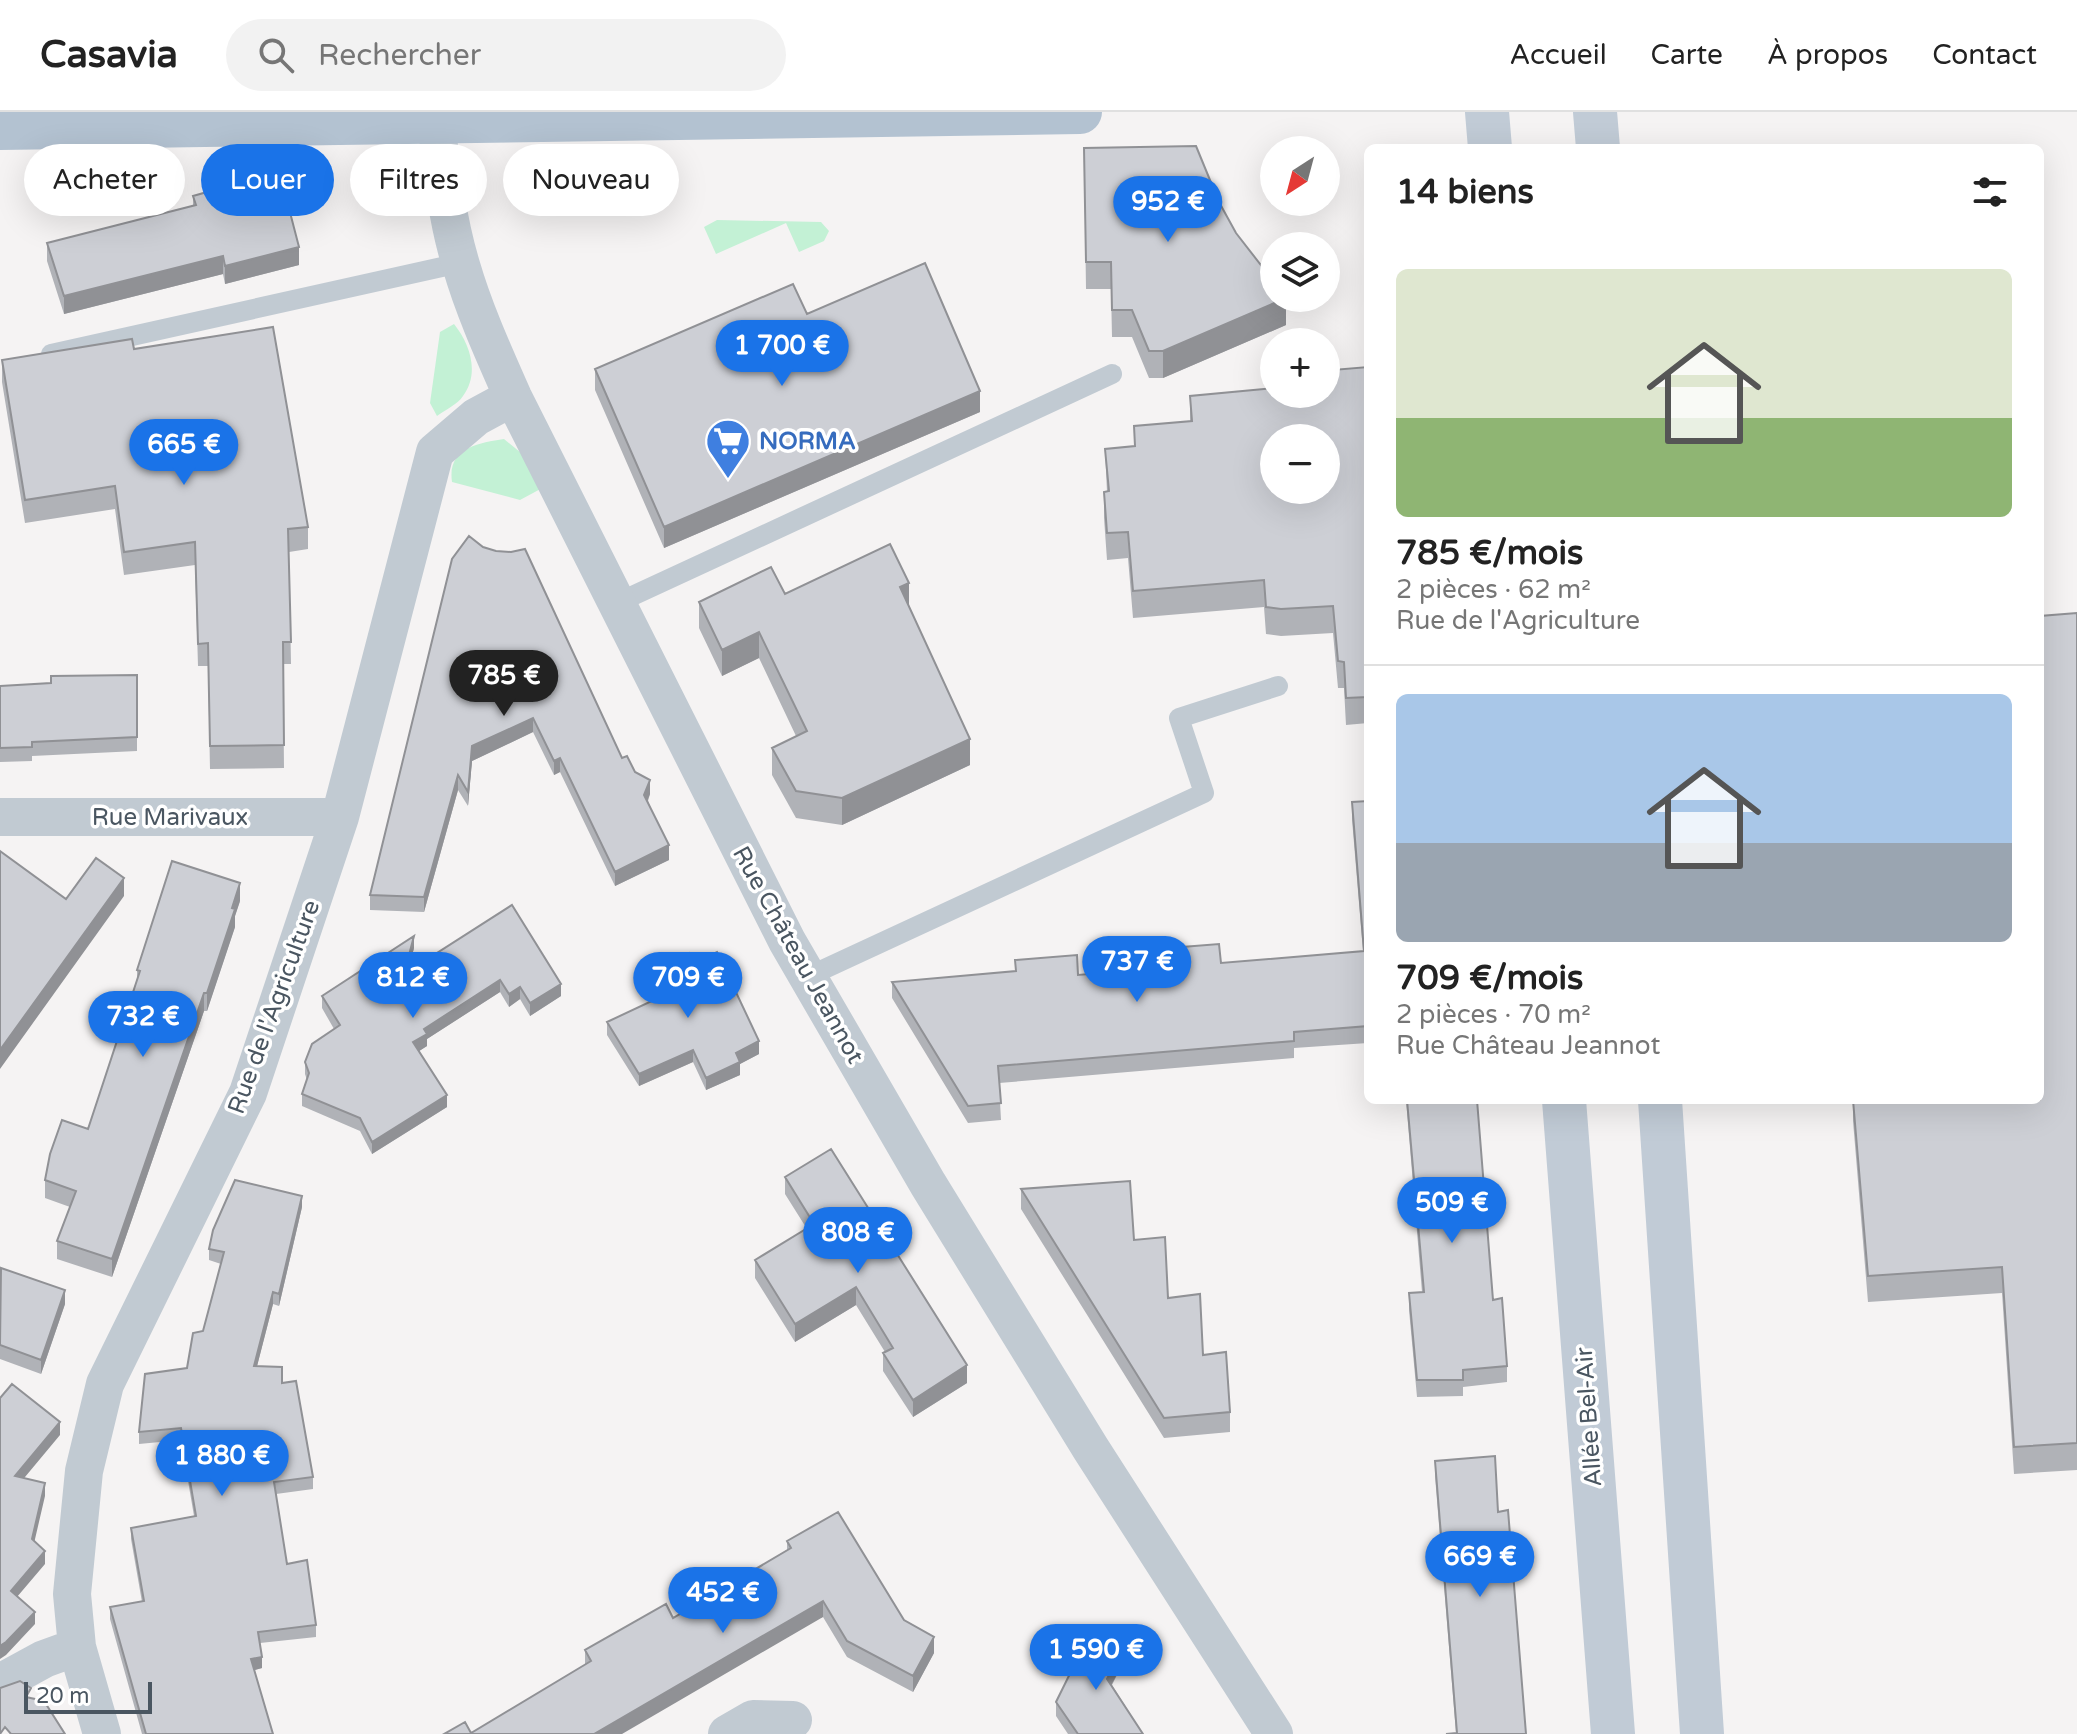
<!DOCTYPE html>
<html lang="fr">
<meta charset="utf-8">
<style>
:root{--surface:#fff;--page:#f2f2f2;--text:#222;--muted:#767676;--line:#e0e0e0;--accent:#1a73e8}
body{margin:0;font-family:"Varela Round",sans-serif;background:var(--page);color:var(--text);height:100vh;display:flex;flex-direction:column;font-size:30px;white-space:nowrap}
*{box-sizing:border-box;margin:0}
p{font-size:26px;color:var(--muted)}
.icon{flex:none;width:44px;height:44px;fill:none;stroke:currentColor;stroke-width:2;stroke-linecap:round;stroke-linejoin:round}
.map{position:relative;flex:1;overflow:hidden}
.details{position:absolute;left:1364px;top:32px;width:680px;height:960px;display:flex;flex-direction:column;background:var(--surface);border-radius:12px;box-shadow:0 8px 32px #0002}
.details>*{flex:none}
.guide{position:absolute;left:24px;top:32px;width:760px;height:72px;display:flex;gap:16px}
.needle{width:52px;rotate:216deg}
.buttons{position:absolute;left:1260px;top:24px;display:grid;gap:16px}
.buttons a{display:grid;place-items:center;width:80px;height:80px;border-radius:50%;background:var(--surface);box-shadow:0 8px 32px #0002;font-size:40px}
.scale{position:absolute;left:24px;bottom:20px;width:128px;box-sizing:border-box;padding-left:8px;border:4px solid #4a5661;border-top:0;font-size:22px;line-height:28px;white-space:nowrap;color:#4a5661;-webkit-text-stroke:6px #fff;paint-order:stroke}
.price{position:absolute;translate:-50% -68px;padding:0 18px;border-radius:28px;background:var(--accent);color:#fff;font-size:26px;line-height:52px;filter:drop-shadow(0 2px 4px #0008)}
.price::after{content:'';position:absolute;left:50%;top:48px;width:24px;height:18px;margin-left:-12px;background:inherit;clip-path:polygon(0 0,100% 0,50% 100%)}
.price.on{background:#222;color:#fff}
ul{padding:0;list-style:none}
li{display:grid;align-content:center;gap:16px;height:424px;padding:0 32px}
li+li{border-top:2px solid var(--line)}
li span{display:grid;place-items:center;height:248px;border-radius:12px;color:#555}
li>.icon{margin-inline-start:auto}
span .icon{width:144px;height:144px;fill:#fffc;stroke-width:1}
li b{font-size:34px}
h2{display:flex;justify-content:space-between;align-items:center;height:96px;padding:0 32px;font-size:34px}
.tag{padding:0 28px;border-radius:36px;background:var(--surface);box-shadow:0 8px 32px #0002;font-size:28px;line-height:72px}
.tag.on{background:var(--accent);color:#fff}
header{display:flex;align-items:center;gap:48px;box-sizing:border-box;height:112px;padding:0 40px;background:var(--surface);border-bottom:2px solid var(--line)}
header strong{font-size:38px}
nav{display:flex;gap:44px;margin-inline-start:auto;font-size:28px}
.search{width:560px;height:72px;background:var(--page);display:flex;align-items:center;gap:20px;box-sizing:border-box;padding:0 28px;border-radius:44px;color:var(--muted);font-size:30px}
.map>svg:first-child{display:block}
.green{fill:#c3f1d5}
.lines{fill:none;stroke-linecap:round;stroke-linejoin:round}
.lane{stroke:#c1cad2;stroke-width:20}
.street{stroke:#c1cad2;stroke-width:38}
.secondary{stroke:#c1cbd6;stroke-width:44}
.primary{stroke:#b3c2d1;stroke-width:44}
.wall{fill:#b0b2b7}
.shaded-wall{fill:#909195}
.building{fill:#cdcfd5;stroke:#909195;stroke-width:2;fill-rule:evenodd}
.labels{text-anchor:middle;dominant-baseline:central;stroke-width:7;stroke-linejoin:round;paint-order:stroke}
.shop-label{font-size:24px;font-weight:bold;fill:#366cbe;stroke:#fff;text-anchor:start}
.street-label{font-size:24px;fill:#4a5661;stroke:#fff}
</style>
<header>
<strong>Casavia</strong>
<div class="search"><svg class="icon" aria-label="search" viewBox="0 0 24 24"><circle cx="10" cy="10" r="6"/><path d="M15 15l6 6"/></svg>Rechercher</div>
<nav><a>Accueil</a><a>Carte</a><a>À propos</a><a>Contact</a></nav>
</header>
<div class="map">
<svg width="2077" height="1622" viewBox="0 0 2077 1622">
<rect width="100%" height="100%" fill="#f5f3f3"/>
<path class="green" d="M 717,108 L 821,110 L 829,119 L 824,129 L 799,140 L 786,111 L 716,142 L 704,115 Z
M 454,212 C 470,232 480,261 463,284 C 458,292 445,298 437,304 L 430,291 L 440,220 Z
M 504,327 L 531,349 L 546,374 L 520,388 L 452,370 C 447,336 478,331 504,327 Z"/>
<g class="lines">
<path class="lane" d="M 51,242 L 460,151
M 617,491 L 1112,262
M 807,865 L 1204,681 L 1179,606 L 1278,574"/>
<path class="street" d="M 435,0 C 441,51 446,104 461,153 C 474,198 494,242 513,285 L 787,829 L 928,1072 L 1091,1337 L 1274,1622
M 0,705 L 340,705
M 0,1571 L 44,1547 L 77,1535
M 102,1622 L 77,1535 L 72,1482 L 84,1359 L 105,1272 L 248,981 L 340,705 L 435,340 L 476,305 L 513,285
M 727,1622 L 753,1607 L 793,1608"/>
<path class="secondary" d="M 1487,0 L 1490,36
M 1595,0 L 1598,36
M 1564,988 L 1613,1622
M 1660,988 L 1702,1622"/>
<path class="primary" d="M 0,16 L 1080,0"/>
</g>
<path class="wall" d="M 1084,36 L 1219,90 L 1286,213 L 1163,266 L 1149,266 L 1132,225 L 1112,225 L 1111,177 L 1086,177 Z
M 193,84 L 299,153 L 225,172 L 223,162 L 64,202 L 47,149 L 47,131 L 193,94 Z
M 134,237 L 308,415 L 308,437 L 289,440 L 291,552 L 283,552 L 284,656 L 210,657 L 208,554 L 198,554 L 195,453 L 124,463 L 115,397 L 25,411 L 2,270 L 2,248 Z
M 1368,255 L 1368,611 L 1346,613 L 1344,576 L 1338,576 L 1333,521 L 1281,524 L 1266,522 L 1264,495 L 1133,506 L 1128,446 L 1107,448 L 1104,406 L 1104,380 L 1107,380 L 1105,337 L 1134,334 L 1134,314 L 1190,309 L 1190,284 L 1274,282 L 1333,258 Z
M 595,257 L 980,300 L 664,436 L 595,278 Z
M 452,447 L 635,660 L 650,682 L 648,689 L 669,748 L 615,774 L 560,660 L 554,663 L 533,620 L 472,649 L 468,694 L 458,678 L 424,800 L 370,798 L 370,783 Z
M 785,482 L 909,495 L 970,653 L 842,713 L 796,706 L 772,663 L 772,636 L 796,624 L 759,546 L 722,564 L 699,516 L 699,490 Z
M 2077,501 L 2077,1358 L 2014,1362 L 2002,1181 L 1868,1190 L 1853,1009 L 1853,988 L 2040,988 Z
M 137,563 L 137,639 L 32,644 L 32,649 L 0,650 L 0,574 L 51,571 Z
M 1368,689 L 1368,931 L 1294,936 L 1294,946 L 999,971 L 1001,1008 L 968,1011 L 892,886 L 892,870 L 1015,859 L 1015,848 L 1078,863 L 1158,856 L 1157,837 L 1221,851 L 1363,839 L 1352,707 L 1352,690 Z
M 240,789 L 235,804 L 235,815 L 207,899 L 204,899 L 112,1165 L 57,1147 L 57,1129 L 70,1095 L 45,1086 L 45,1068 L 88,1017 L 137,867 L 137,858 Z
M 512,793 L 561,884 L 530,904 L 520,887 L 509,895 L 500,880 L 427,927 L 427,934 L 419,939 L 447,995 L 372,1042 L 360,1019 L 302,994 L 302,982 L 307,968 L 305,962 L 305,950 L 334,917 L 322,896 L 322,884 L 414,836 L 408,859 Z
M 693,852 L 759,942 L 740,952 L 740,963 L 706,978 L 693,950 L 639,974 L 607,923 L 607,910 L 666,882 L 659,867 L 659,855 Z
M 1406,988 L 1477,988 L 1493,1188 L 1507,1254 L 1507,1270 L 1463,1275 L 1463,1284 L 1417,1285 L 1409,1198 L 1409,1181 L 1422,1180 Z
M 785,1065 L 967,1271 L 913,1305 L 883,1259 L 883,1241 L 885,1240 L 856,1193 L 795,1230 L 755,1166 L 755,1148 L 807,1117 L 785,1082 Z
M 1021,1077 L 1134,1128 L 1203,1243 L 1230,1300 L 1230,1320 L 1164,1326 L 1021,1097 Z
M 302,1095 L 279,1194 L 273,1192 L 257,1254 L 282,1271 L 313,1365 L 313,1377 L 276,1382 L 287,1452 L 316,1513 L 316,1525 L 260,1531 L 262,1556 L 254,1558 L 273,1622 L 142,1622 L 110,1507 L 110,1495 L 142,1490 L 131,1427 L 131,1416 L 194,1404 L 181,1328 L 139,1332 L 139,1320 L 187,1256 L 203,1219 L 221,1152 L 209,1148 L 209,1137 Z
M 0,1158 L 65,1192 L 41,1262 L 0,1247 Z
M 1435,1349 L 1498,1400 L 1526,1622 L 1456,1621 L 1435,1364 Z
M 787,1429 L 904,1508 L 934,1541 L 913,1580 L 847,1545 L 823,1505 L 471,1621 L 585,1553 L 585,1538 L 673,1506 L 787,1438 Z
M 1124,1549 L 1112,1573 L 1143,1622 L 1068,1622 L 1056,1604 L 1056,1590 Z"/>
<path class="shaded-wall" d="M 299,135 L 299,153 L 225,172 L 225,154 Z
M 223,144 L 223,162 L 64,202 L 64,184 Z
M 1286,186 L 1286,213 L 1163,266 L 1163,239 Z
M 980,279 L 980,300 L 664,436 L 664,415 Z
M 909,471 L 909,497 L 900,475 Z
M 759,520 L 759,546 L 722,564 L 722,538 Z
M 533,606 L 533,620 L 472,649 L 468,694 L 468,680 L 472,634 Z
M 970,627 L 970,653 L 842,713 L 842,686 Z
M 560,646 L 560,660 L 554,663 L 554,649 Z
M 458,663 L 458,678 L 424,800 L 424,785 Z
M 650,668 L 650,682 L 644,697 L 644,683 Z
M 669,733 L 669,748 L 615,774 L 615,760 Z
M 124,766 L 124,784 L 0,957 L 0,938 Z
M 240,771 L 240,789 L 235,804 L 235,815 L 207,899 L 207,881 Z
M 414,824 L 414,836 L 404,874 L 404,862 Z
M 500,868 L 500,880 L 427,927 L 427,934 L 413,943 L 413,930 L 424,917 Z
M 561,872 L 561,884 L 530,904 L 530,891 Z
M 520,875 L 520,887 L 509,895 L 509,882 Z
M 204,881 L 204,899 L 112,1165 L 112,1147 Z
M 759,929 L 759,942 L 740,952 L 740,963 L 706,978 L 706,966 L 736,941 Z
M 693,938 L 693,950 L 639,974 L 639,962 Z
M 447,983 L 447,995 L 372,1042 L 372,1030 Z
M 302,1084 L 302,1095 L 279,1194 L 279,1182 Z
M 856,1175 L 856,1193 L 795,1230 L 795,1212 Z
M 65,1178 L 65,1192 L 41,1262 L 41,1248 Z
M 273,1180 L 273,1192 L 254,1266 L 254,1254 Z
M 967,1253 L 967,1271 L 913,1305 L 913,1288 Z
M 60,1310 L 60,1323 L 15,1377 L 15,1364 Z
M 45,1371 L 45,1384 L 32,1440 L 32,1427 Z
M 45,1439 L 45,1452 L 11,1492 L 11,1479 Z
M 823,1489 L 823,1505 L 622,1622 L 594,1622 Z
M 35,1500 L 35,1512 L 6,1543 L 0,1547 L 0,1534 Z
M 934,1525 L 934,1541 L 913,1580 L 913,1564 Z
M 1124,1535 L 1124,1549 L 1107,1581 L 1107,1567 Z
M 262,1545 L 262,1556 L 251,1559 L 251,1547 Z"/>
<path class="building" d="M 1196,34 L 1219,90 L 1236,121 L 1274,170 L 1274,186 L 1286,186 L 1163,239 L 1149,239 L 1132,198 L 1112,198 L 1111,150 L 1086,150 L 1084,36 Z
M 279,58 L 299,135 L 225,154 L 223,144 L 64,184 L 47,131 L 196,93 L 193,84 L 207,80 L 206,77 Z
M 925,151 L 980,279 L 664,415 L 595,257 L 793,172 L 807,202 Z
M 273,215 L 308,415 L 288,417 L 291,530 L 283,530 L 284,633 L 210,634 L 208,531 L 198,532 L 195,430 L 124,440 L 115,374 L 25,388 L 2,248 L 132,227 L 134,237 Z
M 1326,254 L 1333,254 L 1333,258 L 1368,255 L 1368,585 L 1346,586 L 1344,550 L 1338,549 L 1333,494 L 1281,497 L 1266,495 L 1264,468 L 1133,479 L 1128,420 L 1107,421 L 1104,380 L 1109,379 L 1105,337 L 1135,334 L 1134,314 L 1192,309 L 1190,284 L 1274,276 L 1274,282 L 1326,282 ZM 1274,326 L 1326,326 L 1326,378 L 1274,378 Z
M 469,424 L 483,435 L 496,439 L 511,440 L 525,437 L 622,646 L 627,644 L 635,660 L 650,668 L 644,683 L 669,733 L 615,760 L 560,646 L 554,649 L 533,606 L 472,634 L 468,680 L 458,663 L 424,785 L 370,783 L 452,447 Z
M 890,432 L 909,471 L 900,475 L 970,627 L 842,686 L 796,679 L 772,636 L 807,619 L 759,520 L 722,538 L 699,490 L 771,455 L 785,482 Z
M 2077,501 L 2077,1331 L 2014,1335 L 2002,1155 L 1868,1164 L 1853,988 L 2040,988 L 2040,504 Z
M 137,563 L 137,625 L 32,630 L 32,635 L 0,636 L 0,574 L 51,571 L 51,564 Z
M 1368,689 L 1368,914 L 1294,920 L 1294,929 L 998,954 L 1001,991 L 968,994 L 892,870 L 1016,859 L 1015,848 L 1077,843 L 1078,863 L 1159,856 L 1157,837 L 1219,832 L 1221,851 L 1364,839 L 1352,690 Z
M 0,739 L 66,787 L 96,746 L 124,766 L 0,938 Z
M 172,749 L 240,771 L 232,796 L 235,797 L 207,881 L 204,881 L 112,1147 L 57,1129 L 76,1079 L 45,1068 L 50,1042 L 62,1008 L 88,1017 L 140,859 L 137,858 Z
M 512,793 L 561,872 L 530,891 L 520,875 L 509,882 L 500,868 L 424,917 L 427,922 L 413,930 L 447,983 L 372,1030 L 360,1006 L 302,982 L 309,961 L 305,950 L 312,932 L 340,913 L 322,884 L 414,824 L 404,862 Z
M 717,840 L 759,929 L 736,941 L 740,950 L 706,966 L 693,938 L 639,962 L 607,910 L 671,880 L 659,855 L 689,841 L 693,852 Z
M 1407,988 L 1477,988 L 1493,1188 L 1502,1186 L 1507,1254 L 1463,1258 L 1463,1268 L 1417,1268 L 1409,1181 L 1424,1180 Z
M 831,1037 L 967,1253 L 913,1288 L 883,1241 L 893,1236 L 856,1175 L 795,1212 L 755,1148 L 814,1112 L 785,1065 Z
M 235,1068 L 302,1084 L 279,1182 L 273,1180 L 254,1254 L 282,1255 L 282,1271 L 296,1269 L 313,1365 L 274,1370 L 287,1452 L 307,1448 L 316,1513 L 258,1520 L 262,1545 L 251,1547 L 273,1622 L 146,1622 L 110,1495 L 144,1489 L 131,1416 L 196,1404 L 181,1316 L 139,1320 L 145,1262 L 187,1256 L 193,1221 L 203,1219 L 224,1140 L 209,1137 L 213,1118 Z
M 1130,1069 L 1134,1128 L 1165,1125 L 1168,1186 L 1200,1182 L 1203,1243 L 1226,1240 L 1230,1300 L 1164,1306 L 1021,1077 Z
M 1,1156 L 65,1178 L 41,1248 L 0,1233 Z
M 12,1272 L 60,1310 L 15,1364 L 45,1371 L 32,1427 L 45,1439 L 11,1479 L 35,1500 L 6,1530 L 0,1534 L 0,1286 Z
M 1495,1344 L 1498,1400 L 1508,1398 L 1526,1622 L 1446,1622 L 1457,1621 L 1435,1349 Z
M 838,1400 L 904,1508 L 934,1525 L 913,1564 L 847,1529 L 823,1489 L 594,1622 L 444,1622 L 465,1610 L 471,1621 L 591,1549 L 585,1538 L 666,1492 L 673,1506 L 791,1436 L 787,1429 Z
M 1091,1519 L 1124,1535 L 1107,1567 L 1143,1622 L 1078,1622 L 1056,1590 Z
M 20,1569 L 31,1576 L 26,1585 L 44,1589 L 65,1622 L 11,1622 L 5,1615 L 0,1622 L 0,1576 Z"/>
<defs>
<g id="supermarket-pin" transform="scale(2.3)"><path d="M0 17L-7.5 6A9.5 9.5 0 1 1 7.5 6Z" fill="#3f7fe0" stroke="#fff"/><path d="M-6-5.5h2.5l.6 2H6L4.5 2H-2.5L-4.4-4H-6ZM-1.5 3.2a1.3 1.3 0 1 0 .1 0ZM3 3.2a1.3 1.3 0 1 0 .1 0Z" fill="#fff"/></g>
</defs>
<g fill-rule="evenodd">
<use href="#supermarket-pin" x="728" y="329"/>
</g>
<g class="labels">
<g class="shop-label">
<text x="759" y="329">NORMA</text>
</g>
<g class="street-label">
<text x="170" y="705">Rue Marivaux</text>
<text transform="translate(798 843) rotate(61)">Rue Château Jeannot</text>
<text transform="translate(274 895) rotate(-70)">Rue de l'Agriculture</text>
<text transform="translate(1589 1305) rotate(-94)">Allée Bel-Air</text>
</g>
</g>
</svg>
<div class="buttons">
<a><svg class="needle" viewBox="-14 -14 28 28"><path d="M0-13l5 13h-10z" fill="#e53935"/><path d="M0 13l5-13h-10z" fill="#767676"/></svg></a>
<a><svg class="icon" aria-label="layers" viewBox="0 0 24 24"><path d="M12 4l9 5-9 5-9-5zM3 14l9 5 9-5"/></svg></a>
<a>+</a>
<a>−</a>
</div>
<div class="scale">20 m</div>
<b class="price" style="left:1168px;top:132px">952 €</b>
<b class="price" style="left:782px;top:276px">1 700 €</b>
<b class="price" style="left:184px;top:375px">665 €</b>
<b class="price on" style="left:504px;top:606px">785 €</b>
<b class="price" style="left:1137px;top:892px">737 €</b>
<b class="price" style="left:413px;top:908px">812 €</b>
<b class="price" style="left:688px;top:908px">709 €</b>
<b class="price" style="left:143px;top:947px">732 €</b>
<b class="price" style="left:1452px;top:1133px">509 €</b>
<b class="price" style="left:858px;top:1163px">808 €</b>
<b class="price" style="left:222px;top:1386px">1 880 €</b>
<b class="price" style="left:1480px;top:1487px">669 €</b>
<b class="price" style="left:723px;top:1523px">452 €</b>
<b class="price" style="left:1096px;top:1580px">1 590 €</b>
<div class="guide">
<a class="tag">Acheter</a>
<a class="tag on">Louer</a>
<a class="tag">Filtres</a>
<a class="tag">Nouveau</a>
</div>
<section class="details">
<h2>14 biens<svg class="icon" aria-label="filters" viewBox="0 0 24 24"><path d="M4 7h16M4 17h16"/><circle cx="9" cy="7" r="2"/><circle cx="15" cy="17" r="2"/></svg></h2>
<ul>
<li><span style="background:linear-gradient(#dfe7d0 60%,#8fb573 0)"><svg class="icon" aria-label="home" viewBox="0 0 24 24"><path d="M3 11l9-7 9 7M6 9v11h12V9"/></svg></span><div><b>785 €/mois</b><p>2 pièces · 62 m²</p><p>Rue de l'Agriculture</p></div></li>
<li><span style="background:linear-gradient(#a9c7e8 60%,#9aa5b1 0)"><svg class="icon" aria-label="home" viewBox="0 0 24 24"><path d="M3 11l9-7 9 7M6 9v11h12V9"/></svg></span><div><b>709 €/mois</b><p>2 pièces · 70 m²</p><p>Rue Château Jeannot</p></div></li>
</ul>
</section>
</div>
